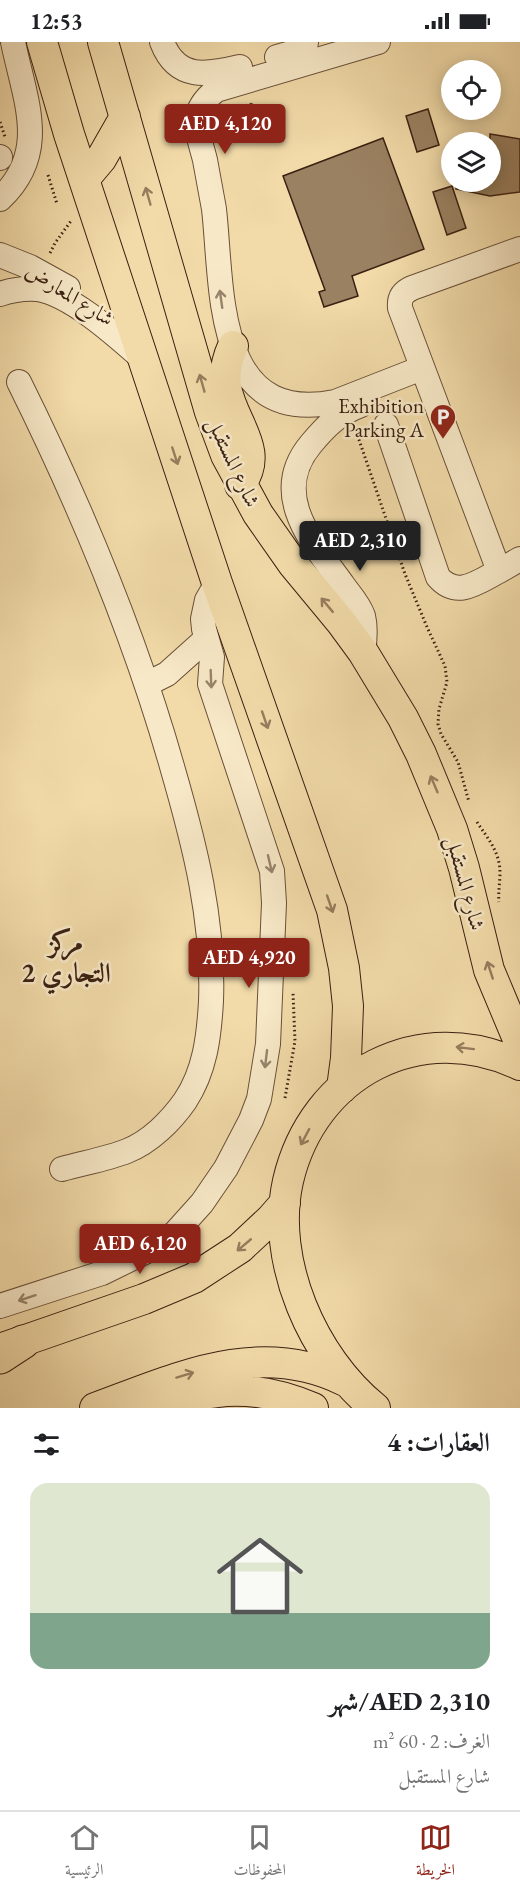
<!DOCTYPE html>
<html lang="ar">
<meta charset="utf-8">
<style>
:root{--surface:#fff;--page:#f6f6f6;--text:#202124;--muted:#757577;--line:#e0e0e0;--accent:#8f2418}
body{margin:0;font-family:"EB Garamond",Amiri,serif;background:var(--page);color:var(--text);direction:rtl;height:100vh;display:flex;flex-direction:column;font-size:22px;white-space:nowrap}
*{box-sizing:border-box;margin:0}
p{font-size:20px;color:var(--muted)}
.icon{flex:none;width:33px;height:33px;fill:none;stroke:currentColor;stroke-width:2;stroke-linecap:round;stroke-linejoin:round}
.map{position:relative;height:1366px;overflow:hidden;direction:ltr}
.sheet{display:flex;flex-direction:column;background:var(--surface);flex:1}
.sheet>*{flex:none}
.tools{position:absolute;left:441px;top:18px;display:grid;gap:12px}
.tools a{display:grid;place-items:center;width:60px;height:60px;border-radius:50%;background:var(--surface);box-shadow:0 3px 15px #0003;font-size:30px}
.price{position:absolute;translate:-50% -51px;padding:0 14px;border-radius:6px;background:var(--accent);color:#fff;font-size:20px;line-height:39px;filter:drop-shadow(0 2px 3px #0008)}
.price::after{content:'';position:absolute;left:50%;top:36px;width:18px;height:14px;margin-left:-9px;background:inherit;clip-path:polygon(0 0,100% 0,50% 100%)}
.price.active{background:#222;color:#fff}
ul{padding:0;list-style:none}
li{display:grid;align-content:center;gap:12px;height:318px;padding:0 30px}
li span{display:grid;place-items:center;height:186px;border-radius:18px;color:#555}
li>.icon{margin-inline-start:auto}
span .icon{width:108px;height:108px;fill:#fffc;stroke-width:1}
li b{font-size:26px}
h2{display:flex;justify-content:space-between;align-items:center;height:72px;padding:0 30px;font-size:26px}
.status{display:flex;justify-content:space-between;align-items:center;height:42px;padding:0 30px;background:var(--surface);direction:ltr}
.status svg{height:16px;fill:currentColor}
.dock{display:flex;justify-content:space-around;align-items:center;height:84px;border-top:2px solid var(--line);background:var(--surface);font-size:16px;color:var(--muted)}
.dock a{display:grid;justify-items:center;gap:3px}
.dock .active{color:var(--accent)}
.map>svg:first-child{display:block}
.building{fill:#9a8161;stroke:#3a2012;stroke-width:1.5}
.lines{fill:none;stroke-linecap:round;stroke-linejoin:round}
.minor-casing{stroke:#684f38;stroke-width:26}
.major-casing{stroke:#3a2012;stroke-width:32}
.highway-casing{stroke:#3a2012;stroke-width:35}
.path{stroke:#3a2012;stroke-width:3;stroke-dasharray:1.5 3;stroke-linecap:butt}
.minor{stroke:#f7e8c7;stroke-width:24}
.major{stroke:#f2dba9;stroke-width:30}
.highway{stroke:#f2dba9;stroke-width:33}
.oneway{stroke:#967e5e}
.oneway2{stroke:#98846c}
.labels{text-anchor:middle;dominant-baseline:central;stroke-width:5;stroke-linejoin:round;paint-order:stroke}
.street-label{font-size:21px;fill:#3a2012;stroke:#f7e8c7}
.poi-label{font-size:21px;fill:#3a2012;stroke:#f7e8c7;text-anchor:end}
.district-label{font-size:27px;font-weight:bold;fill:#3a2012;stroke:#f7e8c7}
</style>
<div class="status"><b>12:53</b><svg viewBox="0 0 49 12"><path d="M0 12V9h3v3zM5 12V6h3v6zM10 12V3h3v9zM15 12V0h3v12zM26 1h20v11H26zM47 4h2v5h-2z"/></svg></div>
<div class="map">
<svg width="520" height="1366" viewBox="0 0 520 1366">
<rect width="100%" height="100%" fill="#f2dba9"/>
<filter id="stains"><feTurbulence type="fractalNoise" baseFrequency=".00333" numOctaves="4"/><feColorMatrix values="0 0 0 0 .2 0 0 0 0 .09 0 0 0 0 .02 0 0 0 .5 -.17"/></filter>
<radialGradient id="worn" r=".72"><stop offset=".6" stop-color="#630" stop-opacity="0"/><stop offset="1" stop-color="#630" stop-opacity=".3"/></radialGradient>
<path class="building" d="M 428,67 L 439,103 L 417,110 L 406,74 Z
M 490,92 L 520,97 L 520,150 L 490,154 L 456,147 L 457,140 L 490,140 Z
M 383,96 L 424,207 L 352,234 L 358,254 L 324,265 L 319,250 L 325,248 L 283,134 Z
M 452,144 L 466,186 L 447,193 L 433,150 Z"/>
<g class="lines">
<g class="minor-casing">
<path id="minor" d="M 162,0 C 177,39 207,33 240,25
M 378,0 L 216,48 C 206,56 198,65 197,78 C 196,91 202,105 205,118 C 208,134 211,151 214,167 C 223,246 213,384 335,360 L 422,326
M 277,15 L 305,7 L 306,0
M 0,115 L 0,116
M 0,157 C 50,110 25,59 13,0
M 520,207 L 412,246 C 403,250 399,256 400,266 L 499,529 L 520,517
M 0,213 L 30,225 L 68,246
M 0,252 C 12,248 24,246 37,247 C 71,252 118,295 144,318
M 19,340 C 81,465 135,593 173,728 C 195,804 214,879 211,959 C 209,995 205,1029 185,1059 C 171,1079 150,1100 127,1109 C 107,1117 83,1121 62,1127
M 361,363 C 339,371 326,384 311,402 C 269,452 312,500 343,543 C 350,553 359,562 363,574 C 366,586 365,597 363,610
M 386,383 L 438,535 C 457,557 478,540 499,529
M 147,642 L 167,632 L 206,597
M 0,1264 L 102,1231 L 159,1203 L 175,1191 L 202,1161 L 226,1126 L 251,1078 L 259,1057 L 268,1002 L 274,861 L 272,829 L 210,642 L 212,615 L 204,587 L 203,577 L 207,558 L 217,541"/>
</g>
<g class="major-casing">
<path id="major" d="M 42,0 L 69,92 L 217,541 L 332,868 L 344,926 L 348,964 L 346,1016 L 342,1046
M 103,0 L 210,370 L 226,413 L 258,472 L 293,522 L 341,580 L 363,610 L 403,676 L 421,712 L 452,787 L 464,826 L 489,928 L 520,1002
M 85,136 L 101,117 L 125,75
M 233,304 C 227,317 224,331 226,345 C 232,381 266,408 240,443
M 0,1307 L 144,1257 L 194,1236 L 240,1206 L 271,1177 L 285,1161
M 147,1358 C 171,1359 193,1353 217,1350 C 249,1346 283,1353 313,1366
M 95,1366 C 177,1336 259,1296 345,1339
M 375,1366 C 313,1316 270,1219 288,1139 C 313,1031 420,975 520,1023"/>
</g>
<g class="highway-casing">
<path id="highway" d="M 0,1315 L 23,1300"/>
</g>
<path class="path" d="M 0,80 L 5,95
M 220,88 L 231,73 L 251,62 L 250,60
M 48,133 L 57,162
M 50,211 L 55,201 L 71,179
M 356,389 L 405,532 L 427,585 L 445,624 L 447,640 L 439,667 L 438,682 L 441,692 L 458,720 L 469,760
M 477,780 C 488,797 500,810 500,831 C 500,841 498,850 499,860
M 285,1056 L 295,999 L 293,951"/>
<use href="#minor" class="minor"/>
<use href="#major" class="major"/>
<use href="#highway" class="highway"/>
</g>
<defs><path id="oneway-shaft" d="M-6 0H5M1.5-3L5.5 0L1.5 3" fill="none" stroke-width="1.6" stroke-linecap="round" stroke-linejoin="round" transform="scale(1.5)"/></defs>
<g class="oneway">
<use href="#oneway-shaft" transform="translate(148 154) rotate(-106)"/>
<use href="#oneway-shaft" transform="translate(202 341) rotate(-106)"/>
<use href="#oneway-shaft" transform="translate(175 414) rotate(72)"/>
<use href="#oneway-shaft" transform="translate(327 563) rotate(-130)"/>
<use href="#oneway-shaft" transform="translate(265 678) rotate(71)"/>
<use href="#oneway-shaft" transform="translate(434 742) rotate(-113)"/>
<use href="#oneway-shaft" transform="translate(330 862) rotate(71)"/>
<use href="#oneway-shaft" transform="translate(490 928) rotate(-108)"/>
<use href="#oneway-shaft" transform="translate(465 1006) rotate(-173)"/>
<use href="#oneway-shaft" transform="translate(305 1095) rotate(118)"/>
<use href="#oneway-shaft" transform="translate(244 1203) rotate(140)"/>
<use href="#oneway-shaft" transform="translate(185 1333) rotate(-17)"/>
</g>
<g class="oneway2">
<use href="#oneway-shaft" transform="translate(221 257) rotate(-98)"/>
<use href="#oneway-shaft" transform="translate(211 637) rotate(88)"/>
<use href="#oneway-shaft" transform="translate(270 822) rotate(77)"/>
<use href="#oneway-shaft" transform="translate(266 1017) rotate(97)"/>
<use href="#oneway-shaft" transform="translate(27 1256) rotate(162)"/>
</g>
<defs>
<g id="parking-pin" transform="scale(1.35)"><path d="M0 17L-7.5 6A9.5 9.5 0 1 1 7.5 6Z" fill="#8f2418" stroke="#f7e8c7"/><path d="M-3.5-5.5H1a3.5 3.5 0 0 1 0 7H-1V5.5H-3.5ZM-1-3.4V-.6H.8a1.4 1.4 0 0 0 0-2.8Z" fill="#fff"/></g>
</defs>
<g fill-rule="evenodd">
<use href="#parking-pin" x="443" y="375"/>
</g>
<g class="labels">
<g class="street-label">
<text transform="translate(70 252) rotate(32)">شارع المعارض</text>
<text transform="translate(234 420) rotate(65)">شارع المستقبل</text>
<text transform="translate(466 841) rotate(75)">شارع المستقبل</text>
</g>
<g class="poi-label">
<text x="424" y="363">Exhibition<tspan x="424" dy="24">Parking A</tspan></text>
</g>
<g class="district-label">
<text x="66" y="899">مركز<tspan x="66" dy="31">التجاري 2</tspan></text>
</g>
</g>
<rect width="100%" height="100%" filter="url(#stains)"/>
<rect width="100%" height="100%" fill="url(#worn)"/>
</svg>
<div class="tools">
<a><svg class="icon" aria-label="locate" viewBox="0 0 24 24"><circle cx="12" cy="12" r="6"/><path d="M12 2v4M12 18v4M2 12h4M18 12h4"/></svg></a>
<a><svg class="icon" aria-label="layers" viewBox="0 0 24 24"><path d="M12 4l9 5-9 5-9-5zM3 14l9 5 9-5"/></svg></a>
</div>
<b class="price" style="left:225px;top:113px">AED 4,120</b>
<b class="price active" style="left:360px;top:530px">AED 2,310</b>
<b class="price" style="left:249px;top:947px">AED 4,920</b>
<b class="price" style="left:140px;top:1233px">AED 6,120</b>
</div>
<section class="sheet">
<h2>العقارات: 4<svg class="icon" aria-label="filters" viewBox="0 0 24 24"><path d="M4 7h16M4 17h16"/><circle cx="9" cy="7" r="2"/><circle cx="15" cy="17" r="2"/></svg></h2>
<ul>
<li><span style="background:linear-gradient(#dfe7d0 70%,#7fa58c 0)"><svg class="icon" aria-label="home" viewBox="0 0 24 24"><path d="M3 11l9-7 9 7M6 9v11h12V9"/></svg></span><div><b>AED 2,310/شهر</b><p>الغرف: 2 · 60 m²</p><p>شارع المستقبل</p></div></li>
</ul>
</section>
<nav class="dock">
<a class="active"><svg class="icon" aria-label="map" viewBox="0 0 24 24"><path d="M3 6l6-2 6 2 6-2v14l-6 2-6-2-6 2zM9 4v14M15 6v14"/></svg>الخريطة</a>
<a><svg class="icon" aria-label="saved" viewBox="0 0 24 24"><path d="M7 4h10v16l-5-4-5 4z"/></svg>المحفوظات</a>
<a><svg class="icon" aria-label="home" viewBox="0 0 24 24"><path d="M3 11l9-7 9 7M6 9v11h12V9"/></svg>الرئيسية</a>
</nav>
